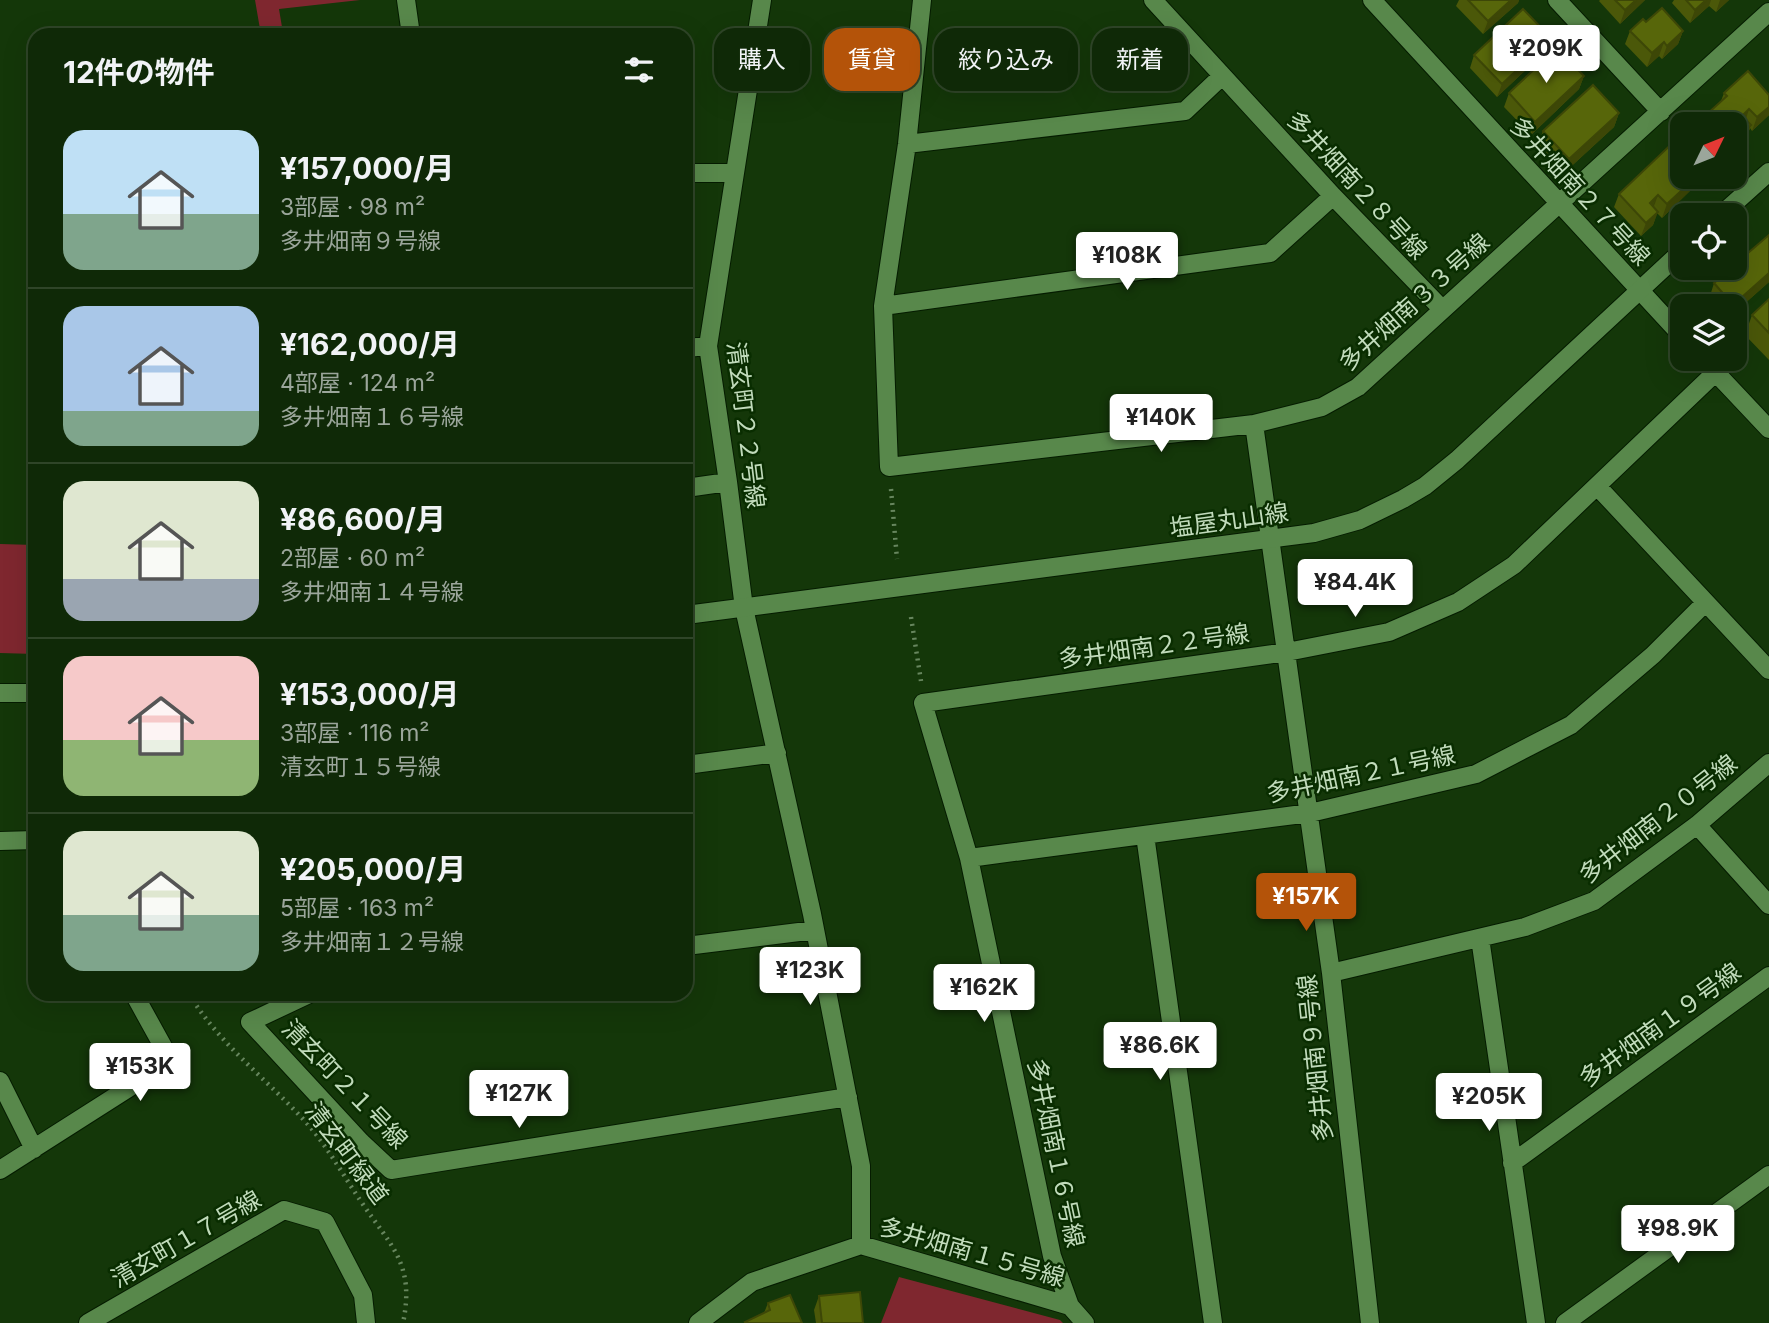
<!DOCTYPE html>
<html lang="ja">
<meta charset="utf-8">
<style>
:root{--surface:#0f2907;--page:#183111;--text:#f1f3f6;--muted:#9ba69b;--line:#2f4528;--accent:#b45309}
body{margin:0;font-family:Inter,"Noto Sans JP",sans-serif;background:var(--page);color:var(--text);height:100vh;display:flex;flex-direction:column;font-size:26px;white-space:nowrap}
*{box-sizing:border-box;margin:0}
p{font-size:23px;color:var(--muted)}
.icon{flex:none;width:38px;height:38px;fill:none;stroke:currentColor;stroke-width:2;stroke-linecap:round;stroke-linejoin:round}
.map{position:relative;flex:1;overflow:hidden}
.drawer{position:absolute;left:28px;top:28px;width:665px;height:973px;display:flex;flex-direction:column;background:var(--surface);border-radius:21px;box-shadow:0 7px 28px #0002,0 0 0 2px var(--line)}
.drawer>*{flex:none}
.hud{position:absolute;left:714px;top:28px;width:665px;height:63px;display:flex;gap:14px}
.needle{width:46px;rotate:47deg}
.fabs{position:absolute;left:1670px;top:112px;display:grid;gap:14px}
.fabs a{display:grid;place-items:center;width:77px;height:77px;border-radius:14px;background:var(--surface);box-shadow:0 7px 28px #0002,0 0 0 2px var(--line);font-size:35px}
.price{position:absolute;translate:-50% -60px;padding:0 16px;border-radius:7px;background:#fff;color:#222;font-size:23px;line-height:46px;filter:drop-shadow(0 2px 4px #0008)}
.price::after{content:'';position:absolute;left:50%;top:42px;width:21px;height:16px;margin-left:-10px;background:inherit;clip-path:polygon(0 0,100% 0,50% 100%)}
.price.active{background:var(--accent);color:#fff}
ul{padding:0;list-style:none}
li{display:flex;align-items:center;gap:21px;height:175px;padding:0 35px}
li+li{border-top:2px solid var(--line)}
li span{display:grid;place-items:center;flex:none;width:196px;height:140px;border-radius:21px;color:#555}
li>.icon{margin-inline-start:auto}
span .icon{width:84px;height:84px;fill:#fffc;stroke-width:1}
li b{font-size:30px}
h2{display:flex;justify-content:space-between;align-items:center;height:84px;padding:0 35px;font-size:30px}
.tag{padding:0 24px;border-radius:21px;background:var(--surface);box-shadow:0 7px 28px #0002,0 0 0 2px var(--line);font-size:24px;line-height:63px}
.tag.active{background:var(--accent);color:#fff}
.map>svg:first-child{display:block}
.green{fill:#7f272f}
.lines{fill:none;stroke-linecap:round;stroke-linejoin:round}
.minor-casing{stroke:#051c00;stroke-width:20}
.tertiary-casing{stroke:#051c00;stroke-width:20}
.path{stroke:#67865e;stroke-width:4.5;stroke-dasharray:2 5;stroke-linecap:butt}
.minor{stroke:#58884b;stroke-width:18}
.tertiary{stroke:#58884b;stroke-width:18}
.wall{fill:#4b5809}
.shaded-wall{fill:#3d4707}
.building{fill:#57660a;stroke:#3d4707;stroke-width:2}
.labels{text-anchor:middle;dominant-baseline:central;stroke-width:5;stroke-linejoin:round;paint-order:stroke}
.street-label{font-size:24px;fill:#c1dbbb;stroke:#092d00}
</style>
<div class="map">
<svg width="1769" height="1323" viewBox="0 0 1769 1323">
<rect width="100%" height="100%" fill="#143709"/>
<path class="green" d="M 255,0 L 360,0 L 279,9 L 283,33 L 261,35 Z
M 0,544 L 35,545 L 35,654 L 0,653 Z
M 899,1277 L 1060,1320 L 1063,1323 L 881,1323 Z"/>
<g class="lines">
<g class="minor-casing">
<path id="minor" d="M 406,0 L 411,35
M 922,0 L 907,144 L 883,306 L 889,467 L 1254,424 L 1322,407 L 1358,387 L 1769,12
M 1153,0 L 1333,196 L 1442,309
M 1372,0 L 1682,336
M 1557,0 L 1661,112
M 907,144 L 1185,111 L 1222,76
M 686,173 L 735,173
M 883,306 L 1270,253 L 1333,196
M 686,348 L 708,346
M 1703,359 L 1769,429
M 1254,424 L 1331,973 L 1370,1323
M 1597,486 L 1769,670
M 686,488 L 728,482
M 686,765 L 777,753
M 1697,825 L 1769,905
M 1145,835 L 1213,1323
M 0,841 L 35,840
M 969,858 L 1310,813 L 1476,774 L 1571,725 L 1653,655 L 1705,603
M 1480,938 L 1536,1323
M 686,946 L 815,930
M 1331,973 L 1525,927 L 1594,901 L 1697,825 L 1769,763
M 309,994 L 250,1022 L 361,1142 L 391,1170 L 848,1097
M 0,1081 L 34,1149
M 1512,1163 L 1769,976
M 0,1170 L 171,1061 L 134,994
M 861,1245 L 1070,1306
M 88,1323 L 284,1210 L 325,1222 L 363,1295 L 366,1323
M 698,1323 L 752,1282 L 861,1245 L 861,1166 L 812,914 L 744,608 L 728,482 L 708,346 L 762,0
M 1085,1323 L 1070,1306 L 1052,1256 L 969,858 L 923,703 L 1287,652 L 1389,632 L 1458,602 L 1514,565 L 1716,372
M 1565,1323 L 1769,1175"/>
</g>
<g class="tertiary-casing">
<path id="tertiary" d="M 1721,215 L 1769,172
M 686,615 L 1314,533 L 1360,520 L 1403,499 L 1425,486 L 1457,460 L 1682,251
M 0,693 L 35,693"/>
</g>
<path class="path" d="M 891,489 L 897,559
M 911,617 L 921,681
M 189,994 C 221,1047 271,1082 311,1128 C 330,1151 345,1178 362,1203 C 392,1247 415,1265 403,1323"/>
<use href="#minor" class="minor"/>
<use href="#tertiary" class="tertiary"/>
</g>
<path class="wall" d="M 1459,0 L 1519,0 L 1518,3 L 1483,34 L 1456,6 Z
M 1600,0 L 1645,0 L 1620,24 L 1599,1 Z
M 1674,0 L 1729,0 L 1716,12 L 1709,6 L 1690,23 L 1672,3 Z
M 1646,22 L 1683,31 L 1678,44 L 1662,59 L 1659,56 L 1647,67 L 1625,44 L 1630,31 Z
M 1551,38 L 1546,51 L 1497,97 L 1470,68 L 1474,55 Z
M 1584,76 L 1579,89 L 1531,135 L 1504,107 L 1509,93 Z
M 1724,93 L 1769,95 L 1769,115 L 1752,131 L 1750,128 L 1746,139 L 1734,124 L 1703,124 L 1706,115 L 1721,101 Z
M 1619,113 L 1614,127 L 1564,173 L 1538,144 L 1543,131 Z
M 1682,177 L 1706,177 L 1701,182 L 1697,177 L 1693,188 L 1662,218 L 1657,213 L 1653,225 L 1641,236 L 1614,207 L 1619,194 Z
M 1769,235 L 1769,282 L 1734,313 L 1734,306 L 1718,306 L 1710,296 L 1714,283 Z
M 1769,299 L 1769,360 L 1745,335 L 1752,315 Z
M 819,1296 L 863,1323 L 816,1323 L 814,1310 Z
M 768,1303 L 802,1323 L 744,1323 L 745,1322 L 764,1313 Z"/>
<path class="shaded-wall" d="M 1511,0 L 1519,0 L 1518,3 L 1483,34 L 1488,21 Z
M 1636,0 L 1645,0 L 1620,24 L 1625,10 Z
M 1706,0 L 1711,0 L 1709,6 L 1690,23 L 1695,10 Z
M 1720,0 L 1729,0 L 1716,12 Z
M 1683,31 L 1678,44 L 1662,59 L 1667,46 Z
M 1551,38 L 1546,51 L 1497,97 L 1502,84 Z
M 1664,42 L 1659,56 L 1647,67 L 1652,53 Z
M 1584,76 L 1579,89 L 1531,135 L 1535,122 Z
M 1769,107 L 1769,115 L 1752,131 L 1757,117 Z
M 1749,109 L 1745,122 L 1742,116 Z
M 1619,113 L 1614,127 L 1564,173 L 1569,159 Z
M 1751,125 L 1746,139 L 1734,149 L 1734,140 Z
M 1696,177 L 1697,177 L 1693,188 L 1662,218 L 1667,204 Z
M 1658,195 L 1653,209 L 1650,203 Z
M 1658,212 L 1653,225 L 1641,236 L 1646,223 Z
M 1769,273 L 1769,282 L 1734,313 L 1733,305 Z"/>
<path class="building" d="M 1468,0 L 1511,0 L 1488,21 Z
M 1615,0 L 1636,0 L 1625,10 Z
M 1686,0 L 1706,0 L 1695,10 Z
M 1662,8 L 1683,31 L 1667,46 L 1664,42 L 1652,53 L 1630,31 L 1643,19 L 1646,22 Z
M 1523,9 L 1551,38 L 1502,84 L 1474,55 Z
M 1557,48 L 1584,76 L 1535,122 L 1509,93 Z
M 1748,71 L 1769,95 L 1769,107 L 1757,117 L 1749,109 L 1742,116 L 1751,125 L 1734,140 L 1734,124 L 1715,124 L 1706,115 L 1727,96 L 1724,93 Z
M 1593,85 L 1619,113 L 1569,159 L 1543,131 Z
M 1682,134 L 1682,177 L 1696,177 L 1667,204 L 1658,195 L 1650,203 L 1658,212 L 1646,223 L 1619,194 Z
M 1769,235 L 1769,273 L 1733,305 L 1714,283 L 1732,268 L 1734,268 L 1734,265 Z
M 1769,299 L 1769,333 L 1752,315 Z
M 860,1292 L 863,1323 L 822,1323 L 819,1296 Z
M 790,1295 L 802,1323 L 746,1323 L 745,1322 L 770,1310 L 768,1303 Z"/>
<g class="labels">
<g class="street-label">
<text transform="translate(1357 185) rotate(47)">多井畑南２８号線</text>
<text transform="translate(1580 191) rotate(47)">多井畑南２７号線</text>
<text transform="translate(1414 302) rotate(-42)">多井畑南３３号線</text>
<text transform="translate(746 425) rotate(83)">清玄町２２号線</text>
<text transform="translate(1229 520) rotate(-8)">塩屋丸山線</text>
<text transform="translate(1154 646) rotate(-8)">多井畑南２２号線</text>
<text transform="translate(1361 774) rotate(-12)">多井畑南２１号線</text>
<text transform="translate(1658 819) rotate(-38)">多井畑南２０号線</text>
<text transform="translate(1660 1025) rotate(-36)">多井畑南１９号線</text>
<text transform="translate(1315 1058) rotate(-96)">多井畑南９号線</text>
<text transform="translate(345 1084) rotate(46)">清玄町２１号線</text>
<text transform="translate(347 1153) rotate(53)">清玄町緑道</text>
<text transform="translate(1056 1153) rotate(78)">多井畑南１６号線</text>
<text transform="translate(186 1239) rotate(-30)">清玄町１７号線</text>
<text transform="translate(972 1252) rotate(16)">多井畑南１５号線</text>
</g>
</g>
</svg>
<div class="fabs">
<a><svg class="needle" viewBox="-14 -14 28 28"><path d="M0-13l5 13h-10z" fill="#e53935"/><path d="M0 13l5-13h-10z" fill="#9ba69b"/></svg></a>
<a><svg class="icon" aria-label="locate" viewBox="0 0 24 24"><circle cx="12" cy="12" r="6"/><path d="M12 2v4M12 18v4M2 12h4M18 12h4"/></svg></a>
<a><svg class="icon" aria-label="layers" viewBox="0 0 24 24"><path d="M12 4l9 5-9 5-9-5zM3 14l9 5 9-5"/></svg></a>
</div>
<b class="price" style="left:1546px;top:85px">¥209K</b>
<b class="price" style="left:1127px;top:292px">¥108K</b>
<b class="price" style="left:1161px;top:454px">¥140K</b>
<b class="price" style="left:1355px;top:619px">¥84.4K</b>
<b class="price active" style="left:1306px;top:933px">¥157K</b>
<b class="price" style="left:810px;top:1007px">¥123K</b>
<b class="price" style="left:984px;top:1024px">¥162K</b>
<b class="price" style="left:1160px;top:1082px">¥86.6K</b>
<b class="price" style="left:140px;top:1103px">¥153K</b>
<b class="price" style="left:519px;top:1130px">¥127K</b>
<b class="price" style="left:1489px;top:1133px">¥205K</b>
<b class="price" style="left:1678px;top:1265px">¥98.9K</b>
<div class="hud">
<a class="tag">購入</a>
<a class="tag active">賃貸</a>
<a class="tag">絞り込み</a>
<a class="tag">新着</a>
</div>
<section class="drawer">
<h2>12件の物件<svg class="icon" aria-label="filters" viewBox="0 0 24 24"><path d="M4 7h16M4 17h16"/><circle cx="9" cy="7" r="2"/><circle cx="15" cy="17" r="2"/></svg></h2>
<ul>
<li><span style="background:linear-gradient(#bfe0f5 60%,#7fa58c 0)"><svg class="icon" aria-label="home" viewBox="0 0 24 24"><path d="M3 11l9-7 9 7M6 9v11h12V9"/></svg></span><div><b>¥157,000/月</b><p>3部屋 · 98 m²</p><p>多井畑南９号線</p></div></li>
<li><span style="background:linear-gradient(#a9c7e8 75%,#7fa58c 0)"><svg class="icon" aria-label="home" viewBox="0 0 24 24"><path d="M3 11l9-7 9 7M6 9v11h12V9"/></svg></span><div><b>¥162,000/月</b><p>4部屋 · 124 m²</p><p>多井畑南１６号線</p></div></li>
<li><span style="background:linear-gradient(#dfe7d0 70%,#9aa5b1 0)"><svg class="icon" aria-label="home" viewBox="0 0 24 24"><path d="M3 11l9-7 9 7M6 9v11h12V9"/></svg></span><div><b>¥86,600/月</b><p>2部屋 · 60 m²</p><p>多井畑南１４号線</p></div></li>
<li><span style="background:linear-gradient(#f6c9c9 60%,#8fb573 0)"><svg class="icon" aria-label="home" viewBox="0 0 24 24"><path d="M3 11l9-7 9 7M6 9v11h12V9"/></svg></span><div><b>¥153,000/月</b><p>3部屋 · 116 m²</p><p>清玄町１５号線</p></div></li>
<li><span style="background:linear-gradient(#dfe7d0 60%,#7fa58c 0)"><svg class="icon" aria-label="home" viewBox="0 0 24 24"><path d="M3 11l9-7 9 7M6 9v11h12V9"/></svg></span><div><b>¥205,000/月</b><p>5部屋 · 163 m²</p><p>多井畑南１２号線</p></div></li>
</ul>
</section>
</div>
